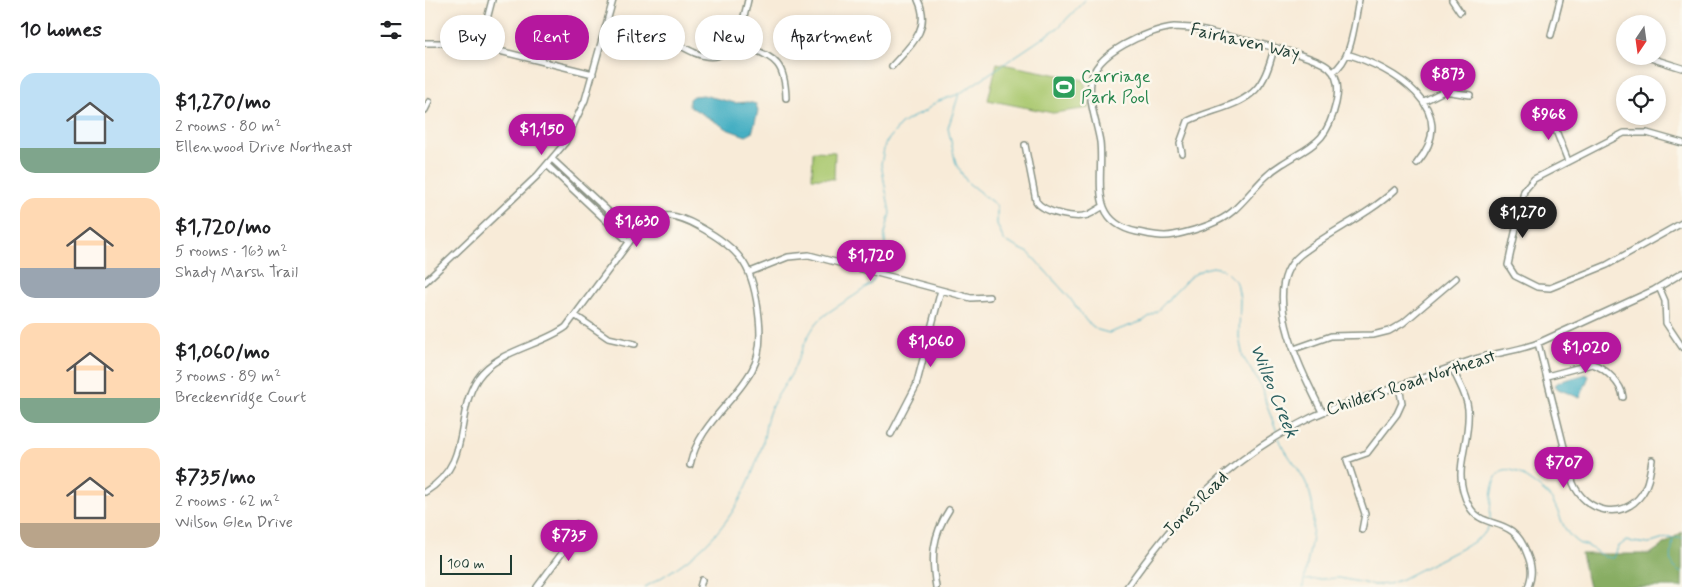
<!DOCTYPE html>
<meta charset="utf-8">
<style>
:root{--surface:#fff;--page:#f2f2f2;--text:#202124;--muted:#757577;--accent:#b5179e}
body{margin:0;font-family:Mynerve,sans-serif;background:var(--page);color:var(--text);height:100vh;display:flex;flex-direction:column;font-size:19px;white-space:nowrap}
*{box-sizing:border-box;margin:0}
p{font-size:16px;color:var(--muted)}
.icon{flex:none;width:28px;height:28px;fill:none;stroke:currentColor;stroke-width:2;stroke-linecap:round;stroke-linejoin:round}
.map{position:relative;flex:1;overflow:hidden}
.drawer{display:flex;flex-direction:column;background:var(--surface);width:425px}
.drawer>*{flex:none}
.guide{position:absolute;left:15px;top:15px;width:475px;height:45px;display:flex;gap:10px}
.needle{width:32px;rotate:193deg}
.tools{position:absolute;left:1191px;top:15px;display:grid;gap:10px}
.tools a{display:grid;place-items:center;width:50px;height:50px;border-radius:50%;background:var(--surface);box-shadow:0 2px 8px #0003;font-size:25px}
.scale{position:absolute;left:15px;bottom:12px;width:72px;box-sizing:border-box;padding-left:5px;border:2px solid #1f3d34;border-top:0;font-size:14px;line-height:18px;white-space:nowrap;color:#1f3d34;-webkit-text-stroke:4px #fbf7ec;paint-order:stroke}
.price{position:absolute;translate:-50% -42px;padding:0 11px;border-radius:18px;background:var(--accent);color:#fff;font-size:16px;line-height:32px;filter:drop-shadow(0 1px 2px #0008)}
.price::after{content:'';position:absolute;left:50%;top:30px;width:15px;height:11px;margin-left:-8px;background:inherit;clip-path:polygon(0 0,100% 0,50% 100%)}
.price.active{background:#222;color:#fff}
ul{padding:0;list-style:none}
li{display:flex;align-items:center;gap:15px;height:125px;padding:0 20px}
li span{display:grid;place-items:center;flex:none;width:140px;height:100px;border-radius:15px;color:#555}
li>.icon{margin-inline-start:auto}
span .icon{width:60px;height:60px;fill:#fffc;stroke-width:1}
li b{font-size:21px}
h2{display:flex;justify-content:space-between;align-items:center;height:60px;padding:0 20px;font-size:21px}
.chip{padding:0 18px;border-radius:22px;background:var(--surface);box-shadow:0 2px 8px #0003;font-size:18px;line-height:45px}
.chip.active{background:var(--accent);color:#fff}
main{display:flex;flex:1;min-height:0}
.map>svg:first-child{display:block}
.green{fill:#abc971;stroke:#658352}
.forest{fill:#88ad63;stroke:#54754c}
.water{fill:#44afc3;stroke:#32767c}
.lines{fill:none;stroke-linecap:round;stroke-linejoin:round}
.stream{stroke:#44afc3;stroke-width:1}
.minor-casing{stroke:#8c9486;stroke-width:8}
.minor{stroke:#fff;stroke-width:5}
.labels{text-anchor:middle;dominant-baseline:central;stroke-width:5;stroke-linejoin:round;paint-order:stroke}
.street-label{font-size:18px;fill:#1f3d34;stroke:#fbf7ec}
.leisure-label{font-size:18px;fill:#27864d;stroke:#fbf7ec;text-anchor:start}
.water-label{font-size:19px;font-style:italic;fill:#2a5f5f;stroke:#fbf7ec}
</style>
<main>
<section class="drawer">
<h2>10 homes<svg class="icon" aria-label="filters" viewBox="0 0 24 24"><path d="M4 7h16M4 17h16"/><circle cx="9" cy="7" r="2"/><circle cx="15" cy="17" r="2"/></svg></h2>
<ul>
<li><span style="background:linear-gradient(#bfe0f5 75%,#7fa58c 0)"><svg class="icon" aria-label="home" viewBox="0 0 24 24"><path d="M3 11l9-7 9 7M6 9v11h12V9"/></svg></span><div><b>$1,270/mo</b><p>2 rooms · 80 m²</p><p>Ellenwood Drive Northeast</p></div></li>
<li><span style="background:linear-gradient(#ffd9b3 70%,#9aa5b1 0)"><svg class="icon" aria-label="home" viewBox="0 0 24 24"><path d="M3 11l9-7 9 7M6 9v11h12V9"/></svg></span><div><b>$1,720/mo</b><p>5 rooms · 163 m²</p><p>Shady Marsh Trail</p></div></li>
<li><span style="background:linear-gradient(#ffd9b3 75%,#7fa58c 0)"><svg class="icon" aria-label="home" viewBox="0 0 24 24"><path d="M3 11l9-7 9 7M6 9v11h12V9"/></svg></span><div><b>$1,060/mo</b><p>3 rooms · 89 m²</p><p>Breckenridge Court</p></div></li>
<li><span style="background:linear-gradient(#ffd9b3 75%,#b9a48a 0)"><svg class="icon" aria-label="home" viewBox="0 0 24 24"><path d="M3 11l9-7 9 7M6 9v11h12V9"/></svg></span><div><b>$735/mo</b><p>2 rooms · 62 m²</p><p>Wilson Glen Drive</p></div></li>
</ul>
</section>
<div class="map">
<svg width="1257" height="587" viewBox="0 0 1257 587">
<rect width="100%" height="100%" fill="#fbf7ec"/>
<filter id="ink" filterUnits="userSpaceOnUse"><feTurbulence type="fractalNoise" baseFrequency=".02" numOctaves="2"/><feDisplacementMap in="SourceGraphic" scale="10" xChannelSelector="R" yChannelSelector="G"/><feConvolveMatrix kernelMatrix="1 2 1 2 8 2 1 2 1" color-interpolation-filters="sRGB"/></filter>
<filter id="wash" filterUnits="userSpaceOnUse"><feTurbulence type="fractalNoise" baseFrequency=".0096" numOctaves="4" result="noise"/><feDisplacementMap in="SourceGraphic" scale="20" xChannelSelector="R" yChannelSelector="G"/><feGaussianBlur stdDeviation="1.12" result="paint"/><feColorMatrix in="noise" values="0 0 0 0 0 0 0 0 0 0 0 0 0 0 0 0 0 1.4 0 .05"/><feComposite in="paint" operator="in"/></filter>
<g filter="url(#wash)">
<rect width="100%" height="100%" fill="#f8ebd8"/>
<path class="green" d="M 572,63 L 659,80 L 665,108 L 628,113 L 563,100 Z
M 388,151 L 410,152 L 409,179 L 387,178 Z"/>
<path class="forest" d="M 1257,532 L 1257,587 L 1164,587 L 1156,554 L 1225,554 Z"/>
<path class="water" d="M 278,95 L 310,103 L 323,102 L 331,104 L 333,111 L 327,133 L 321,136 L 304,130 L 264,106 L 264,99 L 268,96 Z
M 1161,374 L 1164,376 L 1155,398 L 1133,389 L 1130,385 L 1134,382 Z"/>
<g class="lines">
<path class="stream" d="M 660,0 L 634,27 L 534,94 L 523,128 L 531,164 L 542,182 L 572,206 L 572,224 L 579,241 L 604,253 L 644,297 L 662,322 L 673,330 L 684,333 L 718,321 L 733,310 L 765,277 L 779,269 L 788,267 L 798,269 L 812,283 L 815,299 L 814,337 L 818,357 L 838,389 L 841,404 L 853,434
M 453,272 L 460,252 L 460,234 L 465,213 L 456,164 L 460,144 L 475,125 L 484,119 L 499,112 L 511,102 L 534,94
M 854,438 C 860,454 872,465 880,481 C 897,514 883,552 878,587
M 1065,520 C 1066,496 1065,451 1101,478 C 1110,484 1120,491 1127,500 C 1136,514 1137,532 1152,542 C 1155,545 1159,544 1163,546 C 1173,552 1177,558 1189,558 L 1193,547 L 1201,541 L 1223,544 L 1242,538 L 1257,538
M 1248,539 C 1247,553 1242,567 1257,573
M 881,580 L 914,578 L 949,585 L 964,584 L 977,579 L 1047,543 L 1059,534 L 1065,524
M 220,587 C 284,552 315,516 337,446 C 340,436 340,426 343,416 C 348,400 359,387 367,373 C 374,357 380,340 390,325 C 403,307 438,296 452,276"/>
</g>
</g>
<g filter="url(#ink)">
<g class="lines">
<g class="minor-casing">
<path id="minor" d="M 1027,0 L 1035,12
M 182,23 C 199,28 218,31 235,36 C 247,40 258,48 270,53 C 309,69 317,26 323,0
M 749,27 L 767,28 C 793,35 889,53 904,68 C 914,77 914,90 911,103 C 902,142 889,144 857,164 C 837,176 825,196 808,211 C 793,224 768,231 749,235 C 736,238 724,234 712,232 C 662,221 679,178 675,142 C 672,123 663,102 666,82 C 669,53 723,30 749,27 Z
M 1126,35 L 1135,0
M 311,41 C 344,58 360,55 361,98
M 0,43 L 42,43 L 168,74
M 55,46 L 67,0
M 922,54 C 967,68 1038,108 992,163
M 1219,56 L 1257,68
M 467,66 C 485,46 507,29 493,0
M 908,72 C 928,58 929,23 934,0
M 999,101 L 1019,91 L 1045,95
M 0,110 L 4,102
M 1124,113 L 1143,161
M 1257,143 L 1222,133 L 1199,133 L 1109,179 L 1099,191 L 1083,265 L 1090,276 L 1112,287 L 1125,288 L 1182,265 L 1257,223
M 600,145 L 611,201 C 619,213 650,219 663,215 C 668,213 673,209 677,207
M 757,153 L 755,143 L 763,121 C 771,117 780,114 789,111 C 829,98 839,89 849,48
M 127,159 L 209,235
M 122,165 L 204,242
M 325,272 L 363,257 L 384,255 L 546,298 L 564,297
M 0,282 L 112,176 L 140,143 L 160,100 L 188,0
M 1234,287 L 1240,301 L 1241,323 L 1257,347
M 151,316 L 183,338 L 210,344
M 1113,343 L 1148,483 C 1160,512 1197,522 1217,494 C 1224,484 1225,471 1227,460
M 869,349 L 906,336 L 948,335 L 964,331 L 978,323 L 1031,278
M 1027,367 C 1032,381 1042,394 1043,409 C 1046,445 1025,471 1044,506 C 1058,532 1088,513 1102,554 C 1107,566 1108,574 1103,587
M 1122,376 L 1167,364 C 1179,367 1197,384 1198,397
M 897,412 C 879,375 832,290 875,255 C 905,231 942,216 970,190
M 466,434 L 491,386 L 516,290
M 0,492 C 49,462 28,415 53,378 C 73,350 115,346 141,327 L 217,225 C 236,210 253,215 273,226 C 318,250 329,269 334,318 C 336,336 336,354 327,370 C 308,404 274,424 265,465
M 937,530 L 940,514 L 922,460 L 942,453 L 972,414 L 977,403 L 974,386
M 112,587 L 140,549 L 152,524
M 275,587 L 277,580
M 511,587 C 506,558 507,536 524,510
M 702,587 C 754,513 803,458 887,417 C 908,407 932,400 954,393 C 984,382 1014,371 1044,361 C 1066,353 1090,352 1113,343 L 1229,290 L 1257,273"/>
</g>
<use href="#minor" class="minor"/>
</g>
</g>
<defs>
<g id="stadium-square" transform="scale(1.25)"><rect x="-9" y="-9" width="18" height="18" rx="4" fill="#2e9e5b" stroke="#fbf7ec"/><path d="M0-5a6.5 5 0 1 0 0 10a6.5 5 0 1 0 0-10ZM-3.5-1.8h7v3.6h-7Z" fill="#fff"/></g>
</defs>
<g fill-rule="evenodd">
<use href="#stadium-square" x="639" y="87"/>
</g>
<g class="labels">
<g class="street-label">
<text transform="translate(820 42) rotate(13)">Fairhaven Way</text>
<text transform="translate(986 383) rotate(-18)">Childers Road Northeast</text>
<text transform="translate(771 504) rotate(-45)">Jones Road</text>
</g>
<g class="leisure-label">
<text x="656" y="77">Carriage<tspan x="656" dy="21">Park Pool</tspan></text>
</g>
<g class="water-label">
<text transform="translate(849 391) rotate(68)">Willeo Creek</text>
</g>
</g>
</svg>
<div class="tools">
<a><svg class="needle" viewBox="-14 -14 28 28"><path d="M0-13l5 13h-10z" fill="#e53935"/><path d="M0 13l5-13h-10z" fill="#757577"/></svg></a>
<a><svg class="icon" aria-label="locate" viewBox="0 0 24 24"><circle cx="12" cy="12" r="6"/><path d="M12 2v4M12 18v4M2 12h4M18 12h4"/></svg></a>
</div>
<div class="scale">100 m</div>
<b class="price" style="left:1023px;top:101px">$873</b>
<b class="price" style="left:1124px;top:141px">$968</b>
<b class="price" style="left:117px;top:156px">$1,150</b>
<b class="price active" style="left:1098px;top:239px">$1,270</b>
<b class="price" style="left:212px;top:248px">$1,630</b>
<b class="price" style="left:446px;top:282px">$1,720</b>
<b class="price" style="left:506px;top:368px">$1,060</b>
<b class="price" style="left:1161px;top:374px">$1,020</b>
<b class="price" style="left:1139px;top:489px">$707</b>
<b class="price" style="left:144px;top:562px">$735</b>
<div class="guide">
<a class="chip">Buy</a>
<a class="chip active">Rent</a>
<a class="chip">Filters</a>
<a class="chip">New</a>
<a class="chip">Apartment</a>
</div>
</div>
</main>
